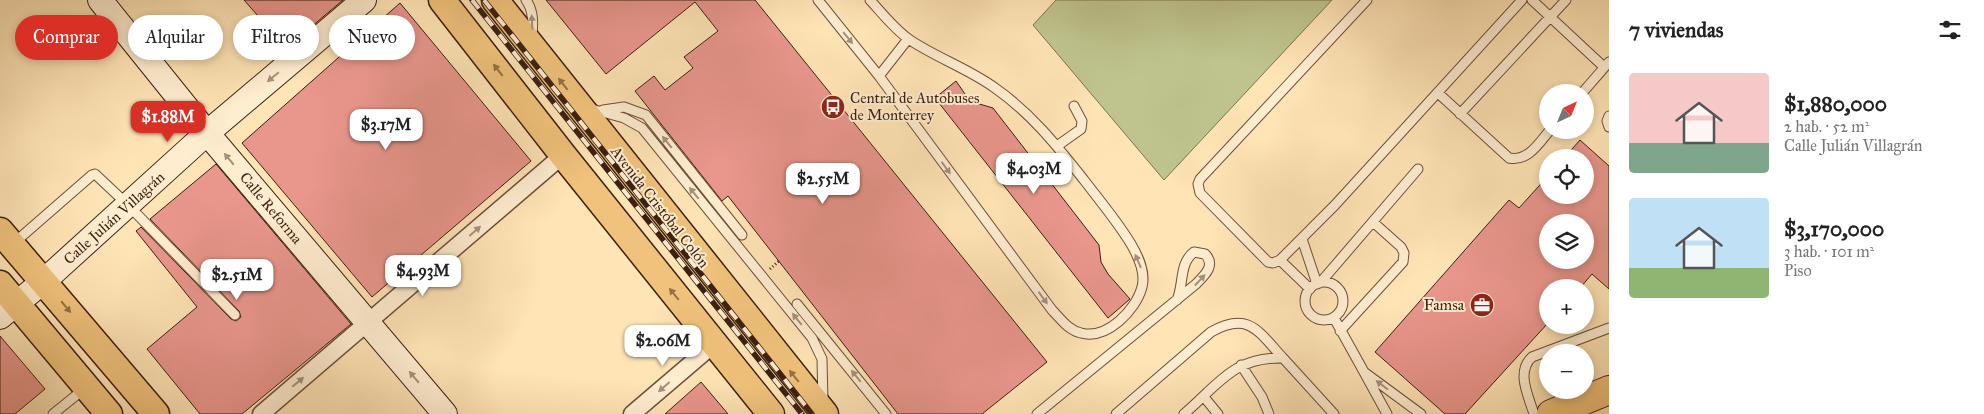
<!DOCTYPE html>
<html lang="es">
<meta charset="utf-8">
<style>
:root{--surface:#fff;--page:#f2f2f2;--text:#222;--muted:#767676;--accent:#d93025}
body{margin:0;font-family:"IM FELL Great Primer",serif;background:var(--page);color:var(--text);height:100vh;display:flex;flex-direction:column;font-size:19px;white-space:nowrap}
*{box-sizing:border-box;margin:0}
p{font-size:16px;color:var(--muted)}
.icon{flex:none;width:28px;height:28px;fill:none;stroke:currentColor;stroke-width:2;stroke-linecap:round;stroke-linejoin:round}
.map{position:relative;flex:1;overflow:hidden}
.drawer{display:flex;flex-direction:column;background:var(--surface);width:375px}
.drawer>*{flex:none}
.banner{position:absolute;left:15px;top:15px;width:475px;height:45px;display:flex;gap:10px}
.needle{width:32px;rotate:43deg}
.buttons{position:absolute;left:1539px;top:84px;display:grid;gap:10px}
.buttons a{display:grid;place-items:center;width:55px;height:55px;border-radius:50%;background:var(--surface);box-shadow:0 2px 8px #0003;font-size:25px}
.price{position:absolute;translate:-50% -42px;padding:0 11px;border-radius:10px;background:#fff;color:#222;font-size:16px;line-height:32px;filter:drop-shadow(0 1px 2px #0008)}
.price::after{content:'';position:absolute;left:50%;top:30px;width:15px;height:11px;margin-left:-8px;background:inherit;clip-path:polygon(0 0,100% 0,50% 100%)}
.price.on{background:var(--accent);color:#fff}
ul{padding:0;list-style:none}
li{display:flex;align-items:center;gap:15px;height:125px;padding:0 20px}
li span{display:grid;place-items:center;flex:none;width:140px;height:100px;border-radius:5px;color:#555}
li>.icon{margin-inline-start:auto}
span .icon{width:60px;height:60px;fill:#fffc;stroke-width:1}
li b{font-size:21px}
h2{display:flex;justify-content:space-between;align-items:center;height:60px;padding:0 20px;font-size:21px}
.tag{padding:0 18px;border-radius:22px;background:var(--surface);box-shadow:0 2px 8px #0003;font-size:18px;line-height:45px}
.tag.on{background:var(--accent);color:#fff}
main{display:flex;flex:1;min-height:0}
.map>svg:first-child{display:block}
.green{fill:#bfc48e;stroke:#7d724f}
.building{fill:#e9968c;stroke:#3b1f10;fill-rule:evenodd}
.lines{fill:none;stroke-linecap:round;stroke-linejoin:round}
.lane-casing{stroke:#6c503a;stroke-width:11}
.street-casing{stroke:#6c503a;stroke-width:19}
.secondary-casing{stroke:#3b1f10;stroke-width:26}
.primary-casing{stroke:#3b1f10;stroke-width:29}
.highway-casing{stroke:#3b1f10;stroke-width:30}
.path{stroke:#3b1f10;stroke-width:3;stroke-dasharray:1 2.5;stroke-linecap:butt}
.lane{stroke:#ffedd0;stroke-width:9}
.street{stroke:#ffedd0;stroke-width:16}
.secondary{stroke:#ffedd0;stroke-width:24}
.primary{stroke:#f0c27b;stroke-width:26}
.highway{stroke:#f0c27b;stroke-width:28}
.rail-casing{stroke:#3b1f10;stroke-width:5.5}
.rail{stroke:#ffedd0;stroke-width:4;stroke-dasharray:11;stroke-linecap:butt}
.oneway{fill:#a7907a}
.oneway2{fill:#967046}
.labels{text-anchor:middle;dominant-baseline:central;stroke-width:4;stroke-linejoin:round;paint-order:stroke}
.poi-label{font-size:15px;fill:#3b1f10;stroke:#ffedd0;text-anchor:start}
.street-label{font-size:15px;fill:#3b1f10;stroke:#ffedd0}
</style>
<main>
<div class="map">
<svg width="1609" height="414" viewBox="0 0 1609 414">
<rect width="100%" height="100%" fill="#ffe4b6"/>
<filter id="stains"><feTurbulence type="fractalNoise" baseFrequency=".004" numOctaves="4"/><feColorMatrix values="0 0 0 0 .2 0 0 0 0 .09 0 0 0 0 .02 0 0 0 .5 -.17"/></filter>
<radialGradient id="worn" r=".72"><stop offset=".6" stop-color="#630" stop-opacity="0"/><stop offset="1" stop-color="#630" stop-opacity=".3"/></radialGradient>
<path class="green" d="M 1056,0 L 1332,0 L 1164,180 L 1033,25 Z"/>
<path class="building" d="M 244,0 L 343,0 L 286,48 Z
M 546,0 L 755,0 L 1047,362 L 982,414 L 898,414 L 728,196 L 722,201 L 635,91 L 654,76 L 665,90 L 693,68 L 684,57 L 718,31 L 695,2 L 606,74 Z
M 400,3 L 531,161 L 372,297 L 242,143 Z
M 956,81 L 965,94 L 976,103 L 993,108 L 1099,245 L 1101,262 L 1108,274 L 1130,299 L 1108,318 L 935,98 Z
M 1580,140 L 1609,166 L 1609,289 L 1592,274 L 1580,288 L 1548,288 L 1548,323 L 1465,414 L 1445,414 L 1375,352 L 1509,200 L 1519,208 L 1548,176 L 1548,195 L 1585,195 L 1585,158 L 1564,158 ZM 1548,222 L 1585,222 L 1585,260 L 1548,260 Z
M 216,164 L 351,324 L 242,414 L 200,414 L 147,349 L 197,307 L 136,231 L 141,227 L 231,319 L 236,321 L 241,317 L 239,311 L 150,219 Z
M 0,336 L 45,389 L 15,414 L 0,414 Z
M 701,382 L 728,414 L 665,414 Z"/>
<g class="lines">
<g class="lane-casing">
<path id="lane" d="M 526,0 C 534,11 533,24 532,37
M 818,0 L 879,76 L 1052,310 C 1061,319 1068,330 1081,333 C 1107,340 1136,310 1142,287 C 1146,272 1138,256 1131,244 C 1117,221 1100,201 1084,180 C 1057,146 1031,113 995,88 C 969,69 937,58 910,40 C 895,30 882,13 870,0
M 1367,0 L 1200,179 L 1198,184 L 1200,193 L 1268,262 L 1273,263 L 1280,260 L 1335,205 L 1522,0
M 1532,0 L 1604,67
M 879,76 L 908,39
M 1583,92 L 1609,62
M 1438,93 L 1509,158 C 1528,162 1539,143 1550,130
M 588,108 L 624,118 L 642,128 L 812,338 L 822,359 L 823,402
M 603,110 L 624,107 L 646,115 L 742,235
M 1460,114 L 1566,0
M 1609,116 L 1607,121 L 1609,127
M 1057,146 L 1081,129 L 1082,121 L 1074,106
M 1302,239 L 1317,284
M 14,243 L 92,175 L 95,174 L 128,205 L 235,315
M 1280,260 L 1310,289
M1305 301a19 19 0 1 1 38 0a19 19 0 1 1-38 0Z
M 1320,283 L 1418,169
M 797,304 L 886,414
M 1334,318 L 1364,372
M 1340,331 L 1403,262 L 1404,253 L 1401,247 L 1373,222
M 1283,358 L 1334,414
M 1241,365 L 1262,397 L 1269,414
M 1204,397 L 1218,414
M 53,414 L 84,389
M 1037,414 L 1196,284 C 1205,275 1216,265 1205,254 L 1194,252 C 1179,263 1184,284 1177,300
M 1116,414 L 1211,332 C 1249,311 1258,331 1283,358 C 1233,357 1219,384 1184,414
M 1387,414 L 1364,372 L 1421,414
M 1534,414 C 1528,395 1516,372 1532,357 L 1609,328"/>
</g>
<g class="street-casing">
<path id="street" d="M 261,414 L 563,155
M 632,414 L 714,344"/>
</g>
<g class="secondary-casing">
<path id="secondary" d="M 100,0 L 207,133 L 445,414
M 0,317 L 44,281 L 207,133 L 364,0"/>
</g>
<g class="primary-casing">
<path id="primary" d="M 442,0 L 563,155 L 771,414
M 495,0 L 825,414
M 0,231 L 156,414
M 0,284 L 109,414"/>
</g>
<g class="highway-casing">
<path id="highway" d="M 1551,414 L 1609,390"/>
</g>
<path class="path" d="M 770,269 L 779,261"/>
<use href="#lane" class="lane"/>
<use href="#street" class="street"/>
<use href="#secondary" class="secondary"/>
<use href="#primary" class="primary"/>
<use href="#highway" class="highway"/>
<g class="rail-casing">
<path id="rail" d="M 472,0 L 802,414
M 484,0 L 812,414"/>
</g>
<use href="#rail" class="rail"/>
</g>
<defs><path id="oneway-solid" d="M-6-.8H1V-3.2L6.5 0L1 3.2V.8H-6Z" transform="scale(1.25)"/></defs>
<g class="oneway">
<use href="#oneway-solid" transform="translate(532 22) rotate(-93)"/>
<use href="#oneway-solid" transform="translate(848 38) rotate(51)"/>
<use href="#oneway-solid" transform="translate(273 77) rotate(140)"/>
<use href="#oneway-solid" transform="translate(667 142) rotate(-129)"/>
<use href="#oneway-solid" transform="translate(229 159) rotate(-130)"/>
<use href="#oneway-solid" transform="translate(946 168) rotate(54)"/>
<use href="#oneway-solid" transform="translate(694 193) rotate(-129)"/>
<use href="#oneway-solid" transform="translate(475 231) rotate(-41)"/>
<use href="#oneway-solid" transform="translate(1138 261) rotate(-113)"/>
<use href="#oneway-solid" transform="translate(1200 280) rotate(-47)"/>
<use href="#oneway-solid" transform="translate(1043 298) rotate(54)"/>
<use href="#oneway-solid" transform="translate(797 319) rotate(-129)"/>
<use href="#oneway-solid" transform="translate(856 376) rotate(-129)"/>
<use href="#oneway-solid" transform="translate(414 377) rotate(-130)"/>
<use href="#oneway-solid" transform="translate(298 382) rotate(-40)"/>
<use href="#oneway-solid" transform="translate(1382 385) rotate(-143)"/>
<use href="#oneway-solid" transform="translate(664 387) rotate(139)"/>
</g>
<g class="oneway2">
<use href="#oneway-solid" transform="translate(498 70) rotate(-128)"/>
<use href="#oneway-solid" transform="translate(563 84) rotate(-128)"/>
<use href="#oneway-solid" transform="translate(674 294) rotate(-129)"/>
<use href="#oneway-solid" transform="translate(66 307) rotate(50)"/>
<use href="#oneway-solid" transform="translate(794 376) rotate(-129)"/>
</g>
<defs>
<g id="bus-disc" transform="scale(1.25)"><circle r="9.5" fill="#8f2418" stroke="#ffedd0"/><path d="M-5-6H5V4H4V6H2V4H-2V6H-4V4H-5ZM-3.5-4V0h7V-4ZM-3.5 1.2v1.5H-2V1.2ZM2 1.2v1.5H3.5V1.2Z" fill="#fff"/></g>
<g id="office-disc" transform="scale(1.25)"><circle r="9.5" fill="#8f2418" stroke="#ffedd0"/><path d="M-6-3h4V-5.5h4V-3h4V5H-6ZM-1-4.5V-3h2v-1.5ZM-6 0V1H6V0Z" fill="#fff"/></g>
</defs>
<g fill-rule="evenodd">
<use href="#bus-disc" x="833" y="107"/>
<use href="#office-disc" x="1482" y="305"/>
</g>
<g class="labels">
<g class="poi-label">
<text x="850" y="98">Central de Autobuses<tspan x="850" dy="17">de Monterrey</tspan></text>
<text x="1464" y="305" text-anchor="end">Famsa</text>
</g>
<g class="street-label">
<text transform="translate(660 207) rotate(52)">Avenida Cristóbal Colón</text>
<text transform="translate(271 208) rotate(50)">Calle Reforma</text>
<text transform="translate(114 218) rotate(-42)">Calle Julián Villagrán</text>
</g>
</g>
<rect width="100%" height="100%" filter="url(#stains)"/>
<rect width="100%" height="100%" fill="url(#worn)"/>
</svg>
<div class="buttons">
<a><svg class="needle" viewBox="-14 -14 28 28"><path d="M0-13l5 13h-10z" fill="#e53935"/><path d="M0 13l5-13h-10z" fill="#767676"/></svg></a>
<a><svg class="icon" aria-label="locate" viewBox="0 0 24 24"><circle cx="12" cy="12" r="6"/><path d="M12 2v4M12 18v4M2 12h4M18 12h4"/></svg></a>
<a><svg class="icon" aria-label="layers" viewBox="0 0 24 24"><path d="M12 4l9 5-9 5-9-5zM3 14l9 5 9-5"/></svg></a>
<a>+</a>
<a>−</a>
</div>
<b class="price on" style="left:168px;top:143px">$1.88M</b>
<b class="price" style="left:386px;top:151px">$3.17M</b>
<b class="price" style="left:1034px;top:195px">$4.03M</b>
<b class="price" style="left:823px;top:205px">$2.55M</b>
<b class="price" style="left:423px;top:297px">$4.93M</b>
<b class="price" style="left:237px;top:301px">$2.51M</b>
<b class="price" style="left:663px;top:367px">$2.06M</b>
<div class="banner">
<a class="tag on">Comprar</a>
<a class="tag">Alquilar</a>
<a class="tag">Filtros</a>
<a class="tag">Nuevo</a>
</div>
</div>
<section class="drawer">
<h2>7 viviendas<svg class="icon" aria-label="filters" viewBox="0 0 24 24"><path d="M4 7h16M4 17h16"/><circle cx="9" cy="7" r="2"/><circle cx="15" cy="17" r="2"/></svg></h2>
<ul>
<li><span style="background:linear-gradient(#f6c9c9 70%,#7fa58c 0)"><svg class="icon" aria-label="home" viewBox="0 0 24 24"><path d="M3 11l9-7 9 7M6 9v11h12V9"/></svg></span><div><b>$1,880,000</b><p>2 hab. · 52 m²</p><p>Calle Julián Villagrán</p></div></li>
<li><span style="background:linear-gradient(#bfe0f5 70%,#8fb573 0)"><svg class="icon" aria-label="home" viewBox="0 0 24 24"><path d="M3 11l9-7 9 7M6 9v11h12V9"/></svg></span><div><b>$3,170,000</b><p>3 hab. · 101 m²</p><p>Piso</p></div></li>
</ul>
</section>
</main>
